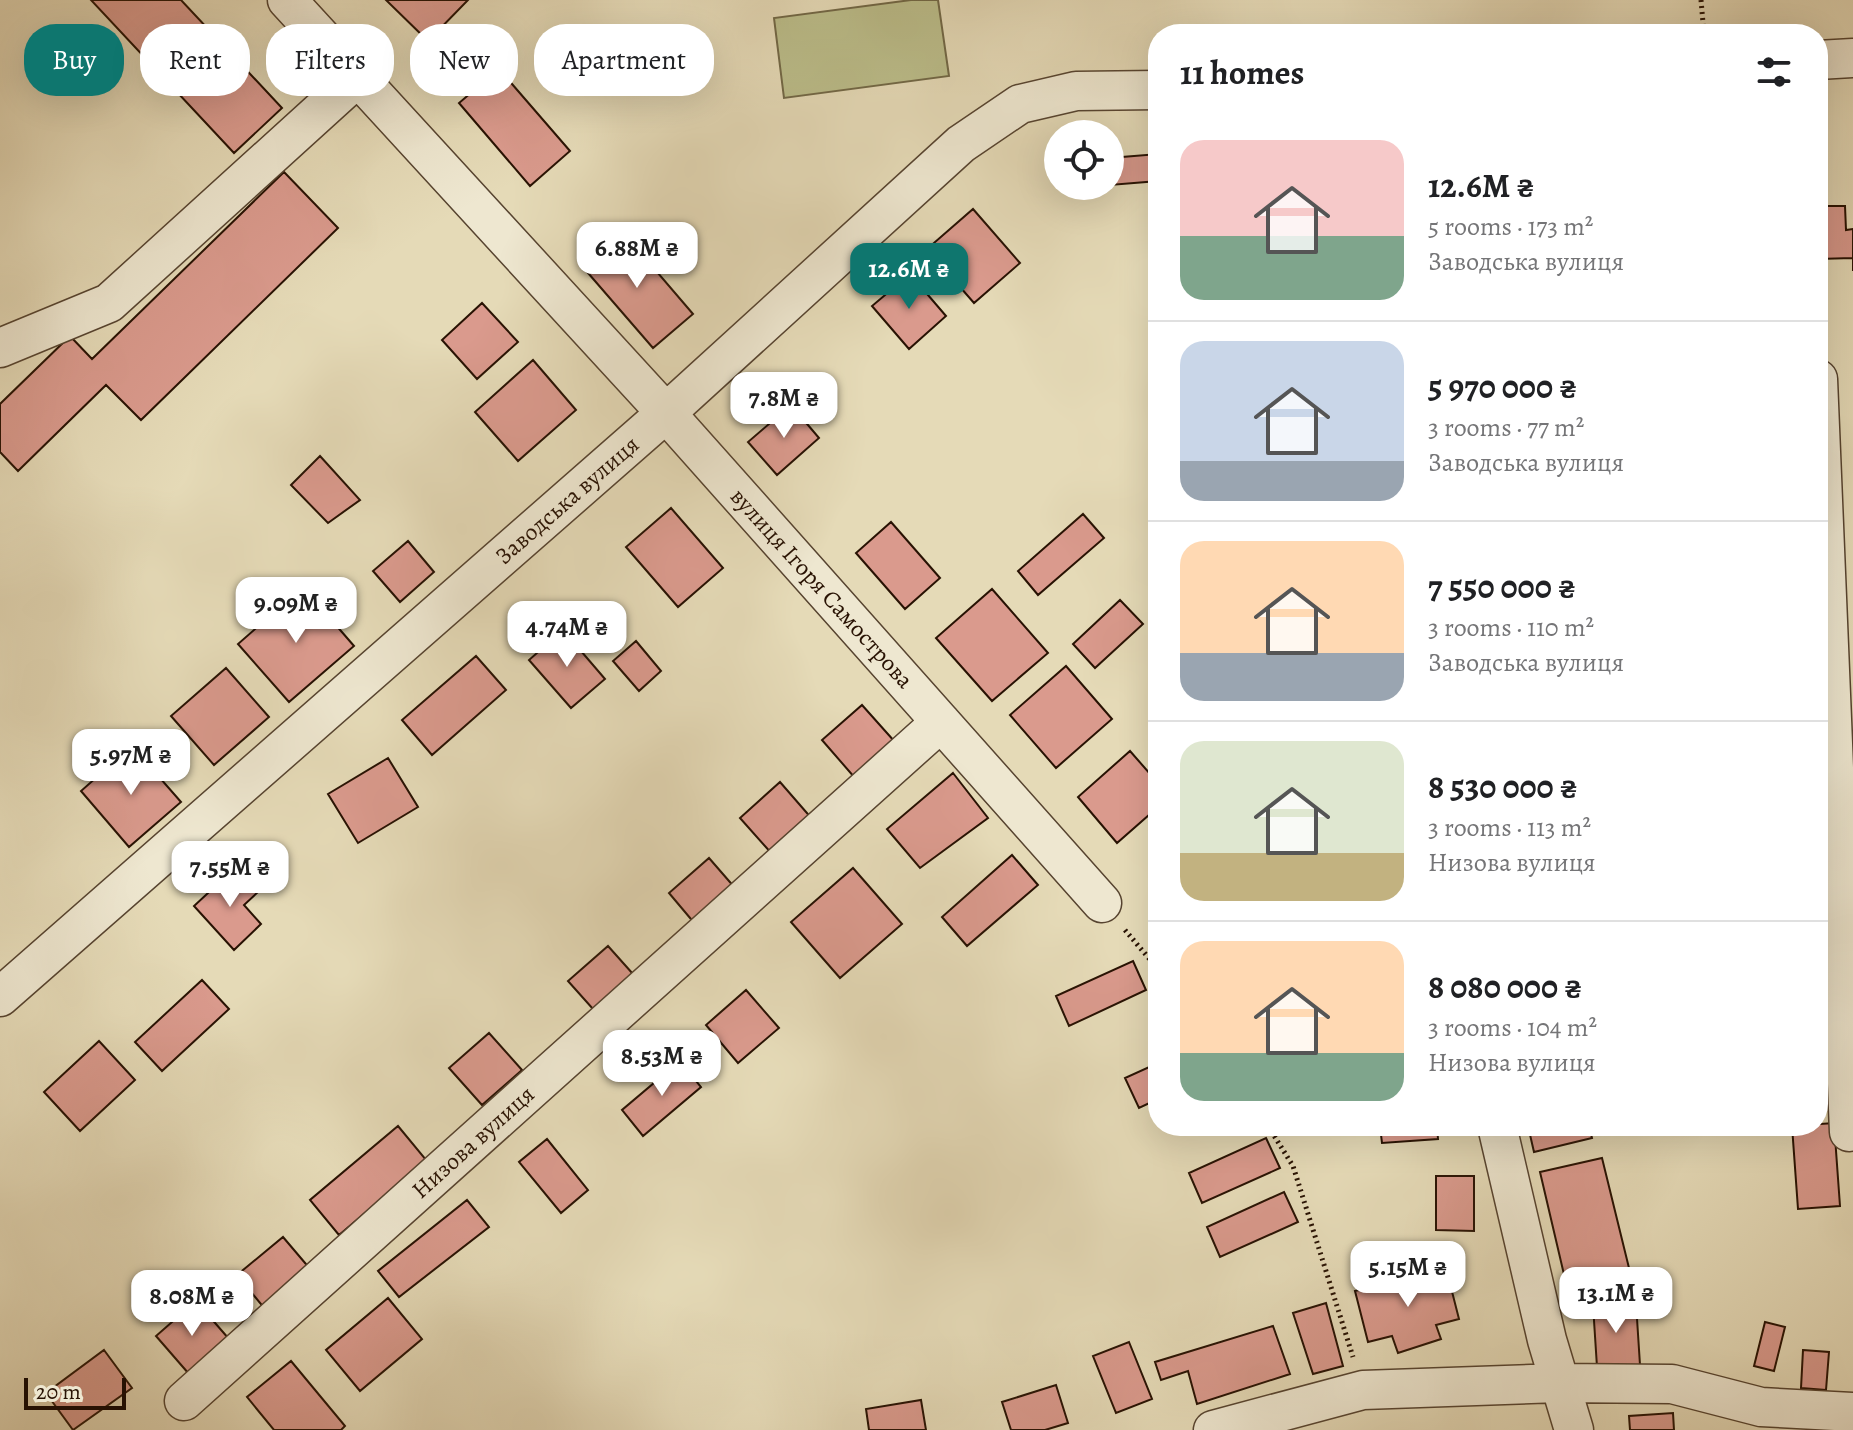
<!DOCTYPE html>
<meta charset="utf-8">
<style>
:root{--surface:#fff;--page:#f6f6f6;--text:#202124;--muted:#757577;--line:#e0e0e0;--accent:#0f766e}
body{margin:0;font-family:Alegreya,serif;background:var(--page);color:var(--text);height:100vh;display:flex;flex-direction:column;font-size:30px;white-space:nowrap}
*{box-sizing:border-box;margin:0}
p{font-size:26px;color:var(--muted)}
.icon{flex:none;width:44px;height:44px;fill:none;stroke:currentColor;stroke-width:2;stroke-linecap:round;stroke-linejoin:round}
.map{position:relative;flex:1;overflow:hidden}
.sheet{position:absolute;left:1148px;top:24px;width:680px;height:1112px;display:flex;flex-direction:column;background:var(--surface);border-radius:32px;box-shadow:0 8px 32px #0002}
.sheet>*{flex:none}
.hud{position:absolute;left:24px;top:24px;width:760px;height:72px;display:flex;gap:16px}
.fabs{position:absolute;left:1044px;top:120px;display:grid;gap:16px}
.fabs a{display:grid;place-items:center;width:80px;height:80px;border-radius:50%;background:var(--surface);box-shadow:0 8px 32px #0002;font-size:40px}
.scale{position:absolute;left:24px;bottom:20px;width:102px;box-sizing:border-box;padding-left:8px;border:4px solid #281203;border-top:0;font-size:22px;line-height:28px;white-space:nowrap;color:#281203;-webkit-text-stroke:6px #eee7d0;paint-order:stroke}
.price{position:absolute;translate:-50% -68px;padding:0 18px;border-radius:16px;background:#fff;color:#222;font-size:26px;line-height:52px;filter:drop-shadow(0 2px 4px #0008)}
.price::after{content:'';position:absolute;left:50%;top:48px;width:24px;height:18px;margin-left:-12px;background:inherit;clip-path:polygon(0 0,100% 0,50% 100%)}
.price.current{background:var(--accent);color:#fff}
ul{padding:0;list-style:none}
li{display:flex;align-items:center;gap:24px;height:200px;padding:0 32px}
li+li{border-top:2px solid var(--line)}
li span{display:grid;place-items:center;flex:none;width:224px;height:160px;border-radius:24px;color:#555}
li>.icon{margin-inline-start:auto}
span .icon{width:96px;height:96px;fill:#fffc;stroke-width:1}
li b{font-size:34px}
h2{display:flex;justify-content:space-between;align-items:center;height:96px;padding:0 32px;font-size:34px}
.tag{padding:0 28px;border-radius:32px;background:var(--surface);box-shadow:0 8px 32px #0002;font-size:28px;line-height:72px}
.tag.current{background:var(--accent);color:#fff}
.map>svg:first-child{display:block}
.green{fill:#bbbd8a;stroke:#726846;stroke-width:2}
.building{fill:#da9a8d;stroke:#281203;stroke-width:2}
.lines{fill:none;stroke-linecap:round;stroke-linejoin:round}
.minor-casing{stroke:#574430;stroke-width:41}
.path{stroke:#281203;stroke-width:5;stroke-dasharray:2 4;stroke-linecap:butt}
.minor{stroke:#eee7d0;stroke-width:38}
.labels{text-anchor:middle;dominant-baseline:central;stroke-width:6;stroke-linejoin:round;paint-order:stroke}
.street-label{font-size:24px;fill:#281203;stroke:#eee7d0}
</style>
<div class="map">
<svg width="1853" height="1430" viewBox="0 0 1853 1430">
<rect width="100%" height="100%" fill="#e5dab7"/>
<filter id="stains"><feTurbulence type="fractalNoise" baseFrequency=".0025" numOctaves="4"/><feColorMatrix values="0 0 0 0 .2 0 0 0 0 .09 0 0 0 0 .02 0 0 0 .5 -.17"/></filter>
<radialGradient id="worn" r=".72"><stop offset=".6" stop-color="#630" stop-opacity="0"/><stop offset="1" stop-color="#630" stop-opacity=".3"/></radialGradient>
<path class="green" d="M 911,0 L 938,0 L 949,76 L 784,98 L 774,18 Z"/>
<path class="building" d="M 91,0 L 181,0 L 282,108 L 234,153 Z
M 386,0 L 468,0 L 428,41 Z
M 499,69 L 570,151 L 530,186 L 459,103 Z
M 1158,154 L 1158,181 L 1110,185 L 1110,158 Z
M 1823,166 L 1824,206 L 1845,206 L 1846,230 L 1853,229 L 1853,271 L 1853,258 L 1818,259 L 1818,167 Z
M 284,172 L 338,228 L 141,420 L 106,385 L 18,471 L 0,452 L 0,404 L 70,336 L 92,359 Z
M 973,209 L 1020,263 L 974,303 L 927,249 Z
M 622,231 L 693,314 L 653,348 L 582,266 Z
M 910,274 L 946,316 L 909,349 L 872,306 Z
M 482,303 L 518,342 L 477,379 L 442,340 Z
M 533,360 L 576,410 L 518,461 L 475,412 Z
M 791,405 L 819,438 L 777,475 L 748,442 Z
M 320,456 L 360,500 L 328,523 L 291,485 Z
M 671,508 L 723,568 L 678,607 L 626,547 Z
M 1083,514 L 1104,538 L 1038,595 L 1018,571 Z
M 891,522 L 940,578 L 905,609 L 856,553 Z
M 408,541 L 434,572 L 400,602 L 373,571 Z
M 303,587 L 354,646 L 289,702 L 238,644 Z
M 992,589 L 1048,653 L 992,701 L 936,638 Z
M 1120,600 L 1143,624 L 1095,668 L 1073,644 Z
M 563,630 L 605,679 L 571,708 L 529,660 Z
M 636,641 L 661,671 L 639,691 L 613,661 Z
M 476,656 L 506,690 L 432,755 L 402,720 Z
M 1066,666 L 1112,719 L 1056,768 L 1010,715 Z
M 226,668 L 269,717 L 214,765 L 171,716 Z
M 862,705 L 895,742 L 855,778 L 822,740 Z
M 132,746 L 181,802 L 129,847 L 81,791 Z
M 1130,751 L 1158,783 L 1158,807 L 1117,843 L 1078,797 Z
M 388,758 L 418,807 L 358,843 L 328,794 Z
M 953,773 L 988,818 L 920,868 L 887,829 Z
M 780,782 L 813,820 L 773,855 L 740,818 Z
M 1012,855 L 1038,885 L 967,946 L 942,917 Z
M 709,858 L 742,896 L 701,931 L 669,893 Z
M 236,867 L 258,892 L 244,905 L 261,924 L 234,950 L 194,906 Z
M 853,868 L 902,924 L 840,978 L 791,922 Z
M 608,946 L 641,983 L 601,1018 L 568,981 Z
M 1133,961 L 1146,990 L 1069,1026 L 1056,996 Z
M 202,980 L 229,1009 L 162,1071 L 135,1042 Z
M 746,990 L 779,1028 L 738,1063 L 706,1025 Z
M 489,1033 L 522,1070 L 482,1105 L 449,1068 Z
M 99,1041 L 135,1080 L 80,1131 L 44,1092 Z
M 680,1061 L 701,1087 L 643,1136 L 622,1110 Z
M 1158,1063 L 1158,1099 L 1139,1108 L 1125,1078 Z
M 1834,1123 L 1840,1206 L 1798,1209 L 1792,1126 Z
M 398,1126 L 427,1161 L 339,1235 L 310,1200 Z
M 1380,1126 L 1437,1126 L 1438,1139 L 1382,1143 Z
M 1528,1126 L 1589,1126 L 1592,1138 L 1534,1152 Z
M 1266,1138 L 1280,1168 L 1202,1203 L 1189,1173 Z
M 547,1139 L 588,1190 L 561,1213 L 519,1162 Z
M 1602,1158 L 1629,1268 L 1566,1283 L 1540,1172 Z
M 1436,1176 L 1474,1176 L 1474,1231 L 1436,1230 Z
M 1284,1192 L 1298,1222 L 1220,1257 L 1207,1227 Z
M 467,1200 L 489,1227 L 399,1297 L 378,1271 Z
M 283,1237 L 311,1270 L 265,1309 L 237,1275 Z
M 1446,1268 L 1459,1319 L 1436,1325 L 1441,1339 L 1398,1353 L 1392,1336 L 1368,1342 L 1355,1291 Z
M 388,1298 L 422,1339 L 360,1391 L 326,1350 Z
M 196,1301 L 229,1339 L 189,1374 L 156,1336 Z
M 1326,1303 L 1343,1366 L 1313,1374 L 1293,1313 Z
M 1636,1303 L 1640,1365 L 1597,1367 L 1593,1305 Z
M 1765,1322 L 1785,1327 L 1774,1371 L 1754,1366 Z
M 1273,1326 L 1290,1374 L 1197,1404 L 1188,1371 L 1161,1380 L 1155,1362 Z
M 1129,1342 L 1152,1399 L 1116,1413 L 1093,1356 Z
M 104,1350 L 132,1388 L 73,1430 L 46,1393 Z
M 1803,1350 L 1829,1352 L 1826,1390 L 1801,1388 Z
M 291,1361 L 345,1426 L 341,1430 L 274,1430 L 247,1397 Z
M 1056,1385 L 1068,1423 L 1045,1430 L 1011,1430 L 1002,1402 Z
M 921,1400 L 926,1430 L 869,1430 L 866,1409 Z
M 1673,1413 L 1674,1430 L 1630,1430 L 1629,1416 Z"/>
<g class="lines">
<g class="minor-casing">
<path id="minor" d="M 287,0 L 666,413 L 1102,903
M 1818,60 L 1853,58
M 0,348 L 109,303 L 359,76
M 1818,379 L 1849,1132
M 0,997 L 666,413 L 961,144 L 1020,104 L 1076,91 L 1158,90
M 1497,1126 L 1547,1340 L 1574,1430
M 184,1401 L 941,722
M 1213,1430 L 1363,1390 L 1558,1383 L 1672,1384 L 1761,1407 L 1853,1412"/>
</g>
<path class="path" d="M 1701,0 L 1704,34
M 1125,930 L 1158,969
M 1268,1126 L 1293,1166 L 1353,1357"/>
<use href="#minor" class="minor"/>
</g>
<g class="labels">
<g class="street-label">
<text transform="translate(567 500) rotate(-41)">Заводська вулиця</text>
<text transform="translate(822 588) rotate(48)">вулиця Ігоря Самострова</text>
<text transform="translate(473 1142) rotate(-42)">Низова вулиця</text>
</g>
</g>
<rect width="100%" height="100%" filter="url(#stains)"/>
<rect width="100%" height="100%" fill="url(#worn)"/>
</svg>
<div class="fabs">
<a><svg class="icon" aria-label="locate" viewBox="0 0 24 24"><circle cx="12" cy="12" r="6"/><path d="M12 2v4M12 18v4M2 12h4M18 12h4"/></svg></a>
</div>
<div class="scale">20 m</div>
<b class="price" style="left:637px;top:290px">6.88M ₴</b>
<b class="price current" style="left:909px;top:311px">12.6M ₴</b>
<b class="price" style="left:784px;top:440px">7.8M ₴</b>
<b class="price" style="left:296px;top:645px">9.09M ₴</b>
<b class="price" style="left:567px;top:669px">4.74M ₴</b>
<b class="price" style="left:131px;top:797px">5.97M ₴</b>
<b class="price" style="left:230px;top:909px">7.55M ₴</b>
<b class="price" style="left:662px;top:1098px">8.53M ₴</b>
<b class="price" style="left:1408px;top:1309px">5.15M ₴</b>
<b class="price" style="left:1616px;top:1335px">13.1M ₴</b>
<b class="price" style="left:192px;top:1338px">8.08M ₴</b>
<div class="hud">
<a class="tag current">Buy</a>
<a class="tag">Rent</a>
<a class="tag">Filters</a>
<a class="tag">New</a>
<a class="tag">Apartment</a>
</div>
<section class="sheet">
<h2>11 homes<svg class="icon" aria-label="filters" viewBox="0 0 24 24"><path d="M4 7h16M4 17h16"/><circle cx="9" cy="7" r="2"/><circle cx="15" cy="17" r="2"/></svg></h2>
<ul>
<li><span style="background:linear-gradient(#f6c9c9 60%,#7fa58c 0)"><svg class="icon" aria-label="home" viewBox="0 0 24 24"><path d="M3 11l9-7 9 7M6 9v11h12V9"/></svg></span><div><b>12.6M ₴</b><p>5 rooms · 173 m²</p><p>Заводська вулиця</p></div></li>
<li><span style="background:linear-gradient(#c9d6e8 75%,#9aa5b1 0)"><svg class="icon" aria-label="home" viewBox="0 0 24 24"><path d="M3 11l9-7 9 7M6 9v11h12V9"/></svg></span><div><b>5 970 000 ₴</b><p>3 rooms · 77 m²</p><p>Заводська вулиця</p></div></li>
<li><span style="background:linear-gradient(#ffd9b3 70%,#9aa5b1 0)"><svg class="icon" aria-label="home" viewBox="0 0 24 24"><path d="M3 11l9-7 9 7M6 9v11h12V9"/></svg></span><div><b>7 550 000 ₴</b><p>3 rooms · 110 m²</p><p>Заводська вулиця</p></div></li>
<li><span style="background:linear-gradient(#dfe7d0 70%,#c2b280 0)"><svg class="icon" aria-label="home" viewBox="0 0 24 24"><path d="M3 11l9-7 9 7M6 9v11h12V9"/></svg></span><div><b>8 530 000 ₴</b><p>3 rooms · 113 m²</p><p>Низова вулиця</p></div></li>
<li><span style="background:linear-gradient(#ffd9b3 70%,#7fa58c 0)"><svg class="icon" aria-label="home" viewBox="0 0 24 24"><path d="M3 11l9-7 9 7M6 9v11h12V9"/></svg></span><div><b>8 080 000 ₴</b><p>3 rooms · 104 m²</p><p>Низова вулиця</p></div></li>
</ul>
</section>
</div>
